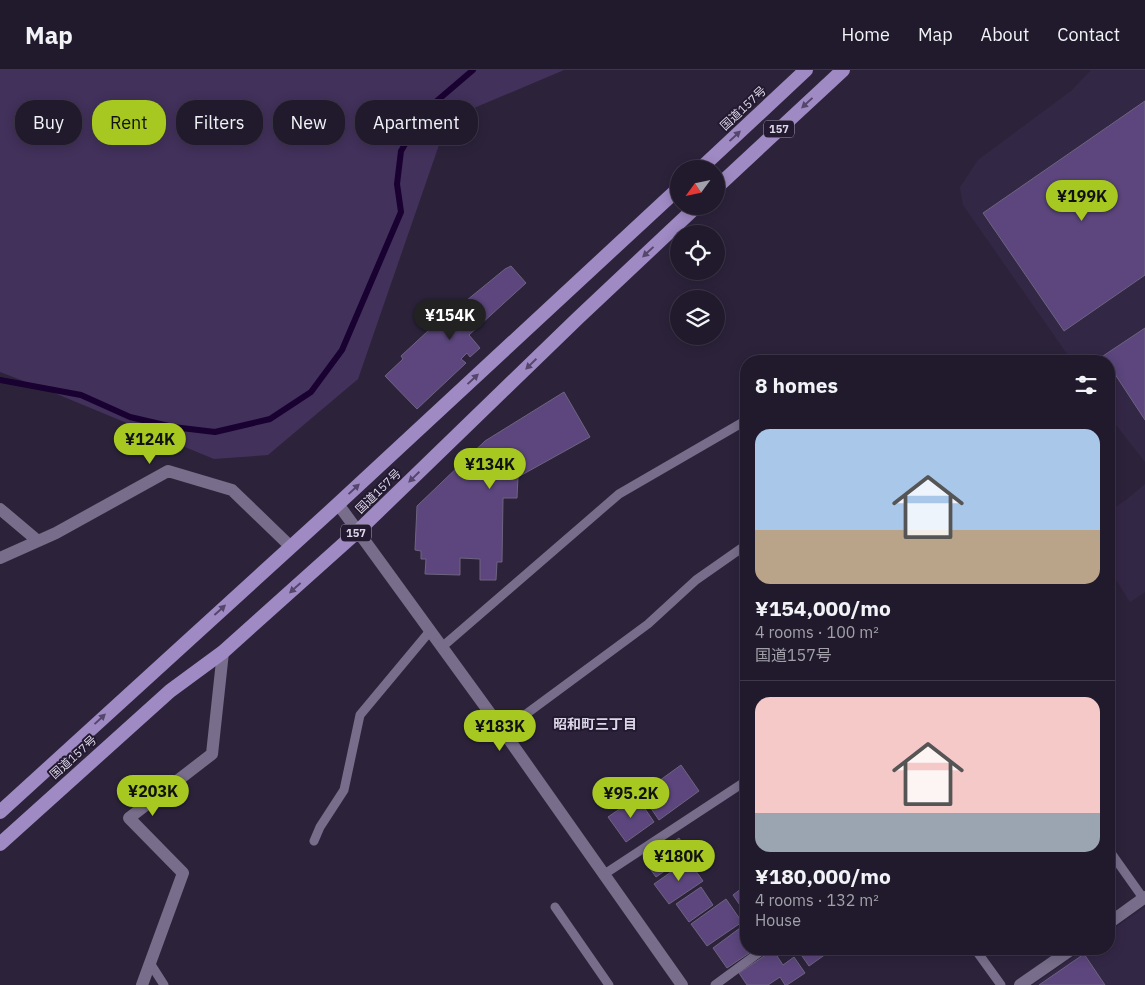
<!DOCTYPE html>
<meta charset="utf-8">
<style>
:root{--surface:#211a2c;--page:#292334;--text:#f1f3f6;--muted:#a2a1a9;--line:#3e3848;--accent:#a6c820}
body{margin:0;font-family:"IBM Plex Sans","Noto Sans JP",sans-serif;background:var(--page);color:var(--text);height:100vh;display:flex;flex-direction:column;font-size:19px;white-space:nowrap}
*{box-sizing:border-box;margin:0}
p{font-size:16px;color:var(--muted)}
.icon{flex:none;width:28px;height:28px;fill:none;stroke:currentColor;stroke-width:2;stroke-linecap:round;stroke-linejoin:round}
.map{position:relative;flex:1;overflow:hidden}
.panel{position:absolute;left:740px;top:285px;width:375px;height:600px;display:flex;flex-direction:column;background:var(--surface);border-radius:20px;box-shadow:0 2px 12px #0003,0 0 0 1px var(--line)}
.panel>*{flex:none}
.guide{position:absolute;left:15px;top:30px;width:475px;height:45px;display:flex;gap:10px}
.needle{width:32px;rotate:237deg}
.controls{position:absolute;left:670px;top:90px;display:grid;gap:10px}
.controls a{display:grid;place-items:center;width:55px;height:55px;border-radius:50%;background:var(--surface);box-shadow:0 2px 12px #0003,0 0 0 1px var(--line);font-size:25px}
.price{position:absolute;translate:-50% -42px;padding:0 11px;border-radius:18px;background:var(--accent);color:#111;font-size:16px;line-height:32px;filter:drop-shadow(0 1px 2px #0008)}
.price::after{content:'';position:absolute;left:50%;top:30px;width:15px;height:11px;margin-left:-8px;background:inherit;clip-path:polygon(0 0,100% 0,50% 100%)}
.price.current{background:#222;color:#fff}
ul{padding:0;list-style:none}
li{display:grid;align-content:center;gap:10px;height:265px;padding:0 15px}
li+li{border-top:1px solid var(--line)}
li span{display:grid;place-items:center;height:155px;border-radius:15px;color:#555}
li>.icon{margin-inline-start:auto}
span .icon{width:90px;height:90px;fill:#fffc;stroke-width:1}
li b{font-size:21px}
h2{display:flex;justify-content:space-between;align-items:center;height:60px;padding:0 15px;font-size:21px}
.chip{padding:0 18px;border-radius:20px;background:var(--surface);box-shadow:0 2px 12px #0003,0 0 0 1px var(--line);font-size:18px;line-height:45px}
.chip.current{background:var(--accent);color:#111}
header{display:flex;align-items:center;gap:30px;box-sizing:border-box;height:70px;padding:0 25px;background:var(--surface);border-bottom:1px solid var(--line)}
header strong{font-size:24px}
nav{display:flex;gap:28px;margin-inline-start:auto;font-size:18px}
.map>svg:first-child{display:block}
.built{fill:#332746}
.green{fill:#42315b}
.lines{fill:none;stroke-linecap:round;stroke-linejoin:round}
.stream{stroke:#190131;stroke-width:6}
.building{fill:#5c467d;stroke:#6e6480}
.service{stroke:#786e8b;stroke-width:9}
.minor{stroke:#786e8b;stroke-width:12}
.tertiary{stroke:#786e8b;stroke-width:12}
.trunk{stroke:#a08ac4;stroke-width:14}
.oneway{fill:#55466c}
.labels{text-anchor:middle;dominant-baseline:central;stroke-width:4;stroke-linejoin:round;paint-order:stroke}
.shield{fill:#231931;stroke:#a49eb0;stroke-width:1}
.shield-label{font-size:11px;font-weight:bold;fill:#dcd7e7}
.street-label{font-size:12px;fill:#dcd7e7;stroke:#231931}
.neighbourhood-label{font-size:14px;font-weight:bold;fill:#dcd7e7;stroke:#231931}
</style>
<header>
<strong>Map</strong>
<nav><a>Home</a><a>Map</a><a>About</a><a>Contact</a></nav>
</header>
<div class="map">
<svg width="1145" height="915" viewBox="0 0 1145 915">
<rect width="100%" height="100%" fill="#2c233b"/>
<path class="built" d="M 1091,0 L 1145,0 L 1145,392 L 1109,346 L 1109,291 L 1072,291 L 963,135 L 960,117 L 978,90 L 1071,21 Z
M 1145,414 L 1145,522 L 1130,532 L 1109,499 L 1109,441 L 1126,430 Z
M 1145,837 L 1145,915 L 1033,915 L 1085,879 L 1109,879 L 1109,862 Z"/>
<path class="green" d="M 0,0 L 564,0 L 448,49 L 358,309 L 268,385 L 214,389 L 47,320 L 0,302 Z"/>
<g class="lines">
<path class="stream" d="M 0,310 L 81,325 L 130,347 L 173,357 L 215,362 L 270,349 L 311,322 L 342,280 L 401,142 L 397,114 L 401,81 L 425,41 L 473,0"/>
</g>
<path class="building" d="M 1145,31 L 1145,205 L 1064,261 L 983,143 Z
M 511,196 L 526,213 L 469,265 L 480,278 L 470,287 L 467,283 L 461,289 L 466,293 L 417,339 L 385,306 L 403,289 L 401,286 L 442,248 L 444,250 L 448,248 L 460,256 L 450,244 L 505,199 Z
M 1145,258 L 1145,350 L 1109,295 L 1109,291 L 1106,291 L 1103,286 Z
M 564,322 L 590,367 L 518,407 L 517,428 L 503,428 L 502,492 L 497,492 L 496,510 L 480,510 L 480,489 L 460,488 L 460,505 L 425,504 L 426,489 L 421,489 L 421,481 L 415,480 L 417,436 L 485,371 Z
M 681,695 L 699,721 L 659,750 L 641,724 Z
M 637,727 L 654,752 L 626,772 L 608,747 Z
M 679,768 L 689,784 L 656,807 L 645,792 Z
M 688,790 L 703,811 L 669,834 L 654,814 Z
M 746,815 L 746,844 L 733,825 Z
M 701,817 L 713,835 L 689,852 L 676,834 Z
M 726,829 L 742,852 L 707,876 L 691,854 Z
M 740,858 L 746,867 L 746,879 L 755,879 L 727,898 L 713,878 Z
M 797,879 L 833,879 L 809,896 Z
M 773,880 L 783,895 L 794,887 L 805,903 L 787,915 L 785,915 L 780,907 L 768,915 L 747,915 L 739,903 Z
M 1084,884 L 1105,915 L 1039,915 Z"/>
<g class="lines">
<path class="service" d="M 442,577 L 619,424 L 745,351
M 503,661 L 648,554 L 696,510 L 746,475
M 314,771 L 320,757 L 344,720 L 360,645 L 430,561
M 1109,780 L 1143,828
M 603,805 L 746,711
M 555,837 L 609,915
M 975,879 L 1001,915
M 150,893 L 164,915
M 715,915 L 764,879"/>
<path class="minor" d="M 0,439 L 38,471
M 0,488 L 56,463 L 168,401 L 232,420 L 290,476
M 1109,853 L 1145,827
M 142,915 L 183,803 L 129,748 L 212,684 L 223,582
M 1020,915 L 1072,879"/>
<path class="tertiary" d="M 338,434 L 503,661 L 682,915"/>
<path class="trunk" d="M 700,99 L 806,0
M 716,118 L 843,0
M 0,742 L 338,434 L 679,118
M 0,774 L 170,621 L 223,582 L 358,461 L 578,248 L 697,136"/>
</g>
<defs><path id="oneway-solid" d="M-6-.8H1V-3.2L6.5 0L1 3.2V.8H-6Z" transform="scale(1.25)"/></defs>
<g class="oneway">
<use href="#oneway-solid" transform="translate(807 33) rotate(137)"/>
<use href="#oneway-solid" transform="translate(735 66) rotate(-43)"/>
<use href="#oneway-solid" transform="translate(648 182) rotate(137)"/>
<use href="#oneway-solid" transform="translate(531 294) rotate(136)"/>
<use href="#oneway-solid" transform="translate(473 309) rotate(-43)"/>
<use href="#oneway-solid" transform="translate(414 407) rotate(136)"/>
<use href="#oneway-solid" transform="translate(354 419) rotate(-43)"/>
<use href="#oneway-solid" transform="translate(295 518) rotate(138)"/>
<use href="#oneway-solid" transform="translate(220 540) rotate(-42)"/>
<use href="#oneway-solid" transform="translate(100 649) rotate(-43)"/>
</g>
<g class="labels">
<g class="shield">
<rect x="764" y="50.5" width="30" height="17" rx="4"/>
<rect x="341" y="454.5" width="30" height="17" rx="4"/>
</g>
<g class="shield-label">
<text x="779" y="59">157</text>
<text x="356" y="463">157</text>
</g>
<g class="street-label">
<text transform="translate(743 38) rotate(-43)">国道157号</text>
<text transform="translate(378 421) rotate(-44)">国道157号</text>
<text transform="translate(73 687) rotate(-42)">国道157号</text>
</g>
<g class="neighbourhood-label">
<text x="595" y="654">昭和町三丁目</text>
</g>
</g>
</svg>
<div class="controls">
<a><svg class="needle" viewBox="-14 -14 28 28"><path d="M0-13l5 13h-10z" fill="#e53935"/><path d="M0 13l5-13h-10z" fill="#a2a1a9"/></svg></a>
<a><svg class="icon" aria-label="locate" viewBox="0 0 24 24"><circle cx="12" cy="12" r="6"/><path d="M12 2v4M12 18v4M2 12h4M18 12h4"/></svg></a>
<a><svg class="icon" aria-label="layers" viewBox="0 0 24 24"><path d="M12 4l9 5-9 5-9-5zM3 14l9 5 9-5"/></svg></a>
</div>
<b class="price" style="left:1082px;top:152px">¥199K</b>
<b class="price current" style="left:450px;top:271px">¥154K</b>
<b class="price" style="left:150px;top:395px">¥124K</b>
<b class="price" style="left:490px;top:420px">¥134K</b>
<b class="price" style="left:500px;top:682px">¥183K</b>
<b class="price" style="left:153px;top:747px">¥203K</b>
<b class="price" style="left:631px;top:749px">¥95.2K</b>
<b class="price" style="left:679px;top:812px">¥180K</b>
<div class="guide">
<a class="chip">Buy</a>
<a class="chip current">Rent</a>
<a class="chip">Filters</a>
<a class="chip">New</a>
<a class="chip">Apartment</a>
</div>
<section class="panel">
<h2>8 homes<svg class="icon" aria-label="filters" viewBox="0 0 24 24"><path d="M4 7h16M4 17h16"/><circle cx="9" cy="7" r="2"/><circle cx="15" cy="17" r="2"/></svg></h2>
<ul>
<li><span style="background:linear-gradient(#a9c7e8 65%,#b9a48a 0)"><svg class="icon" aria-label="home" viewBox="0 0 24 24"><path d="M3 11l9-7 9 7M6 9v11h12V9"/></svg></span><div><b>¥154,000/mo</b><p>4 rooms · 100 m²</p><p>国道157号</p></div></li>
<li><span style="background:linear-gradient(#f6c9c9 75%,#9aa5b1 0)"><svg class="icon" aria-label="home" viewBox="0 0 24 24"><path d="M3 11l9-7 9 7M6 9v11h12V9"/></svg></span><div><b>¥180,000/mo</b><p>4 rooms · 132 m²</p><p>House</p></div></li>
</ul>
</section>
</div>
